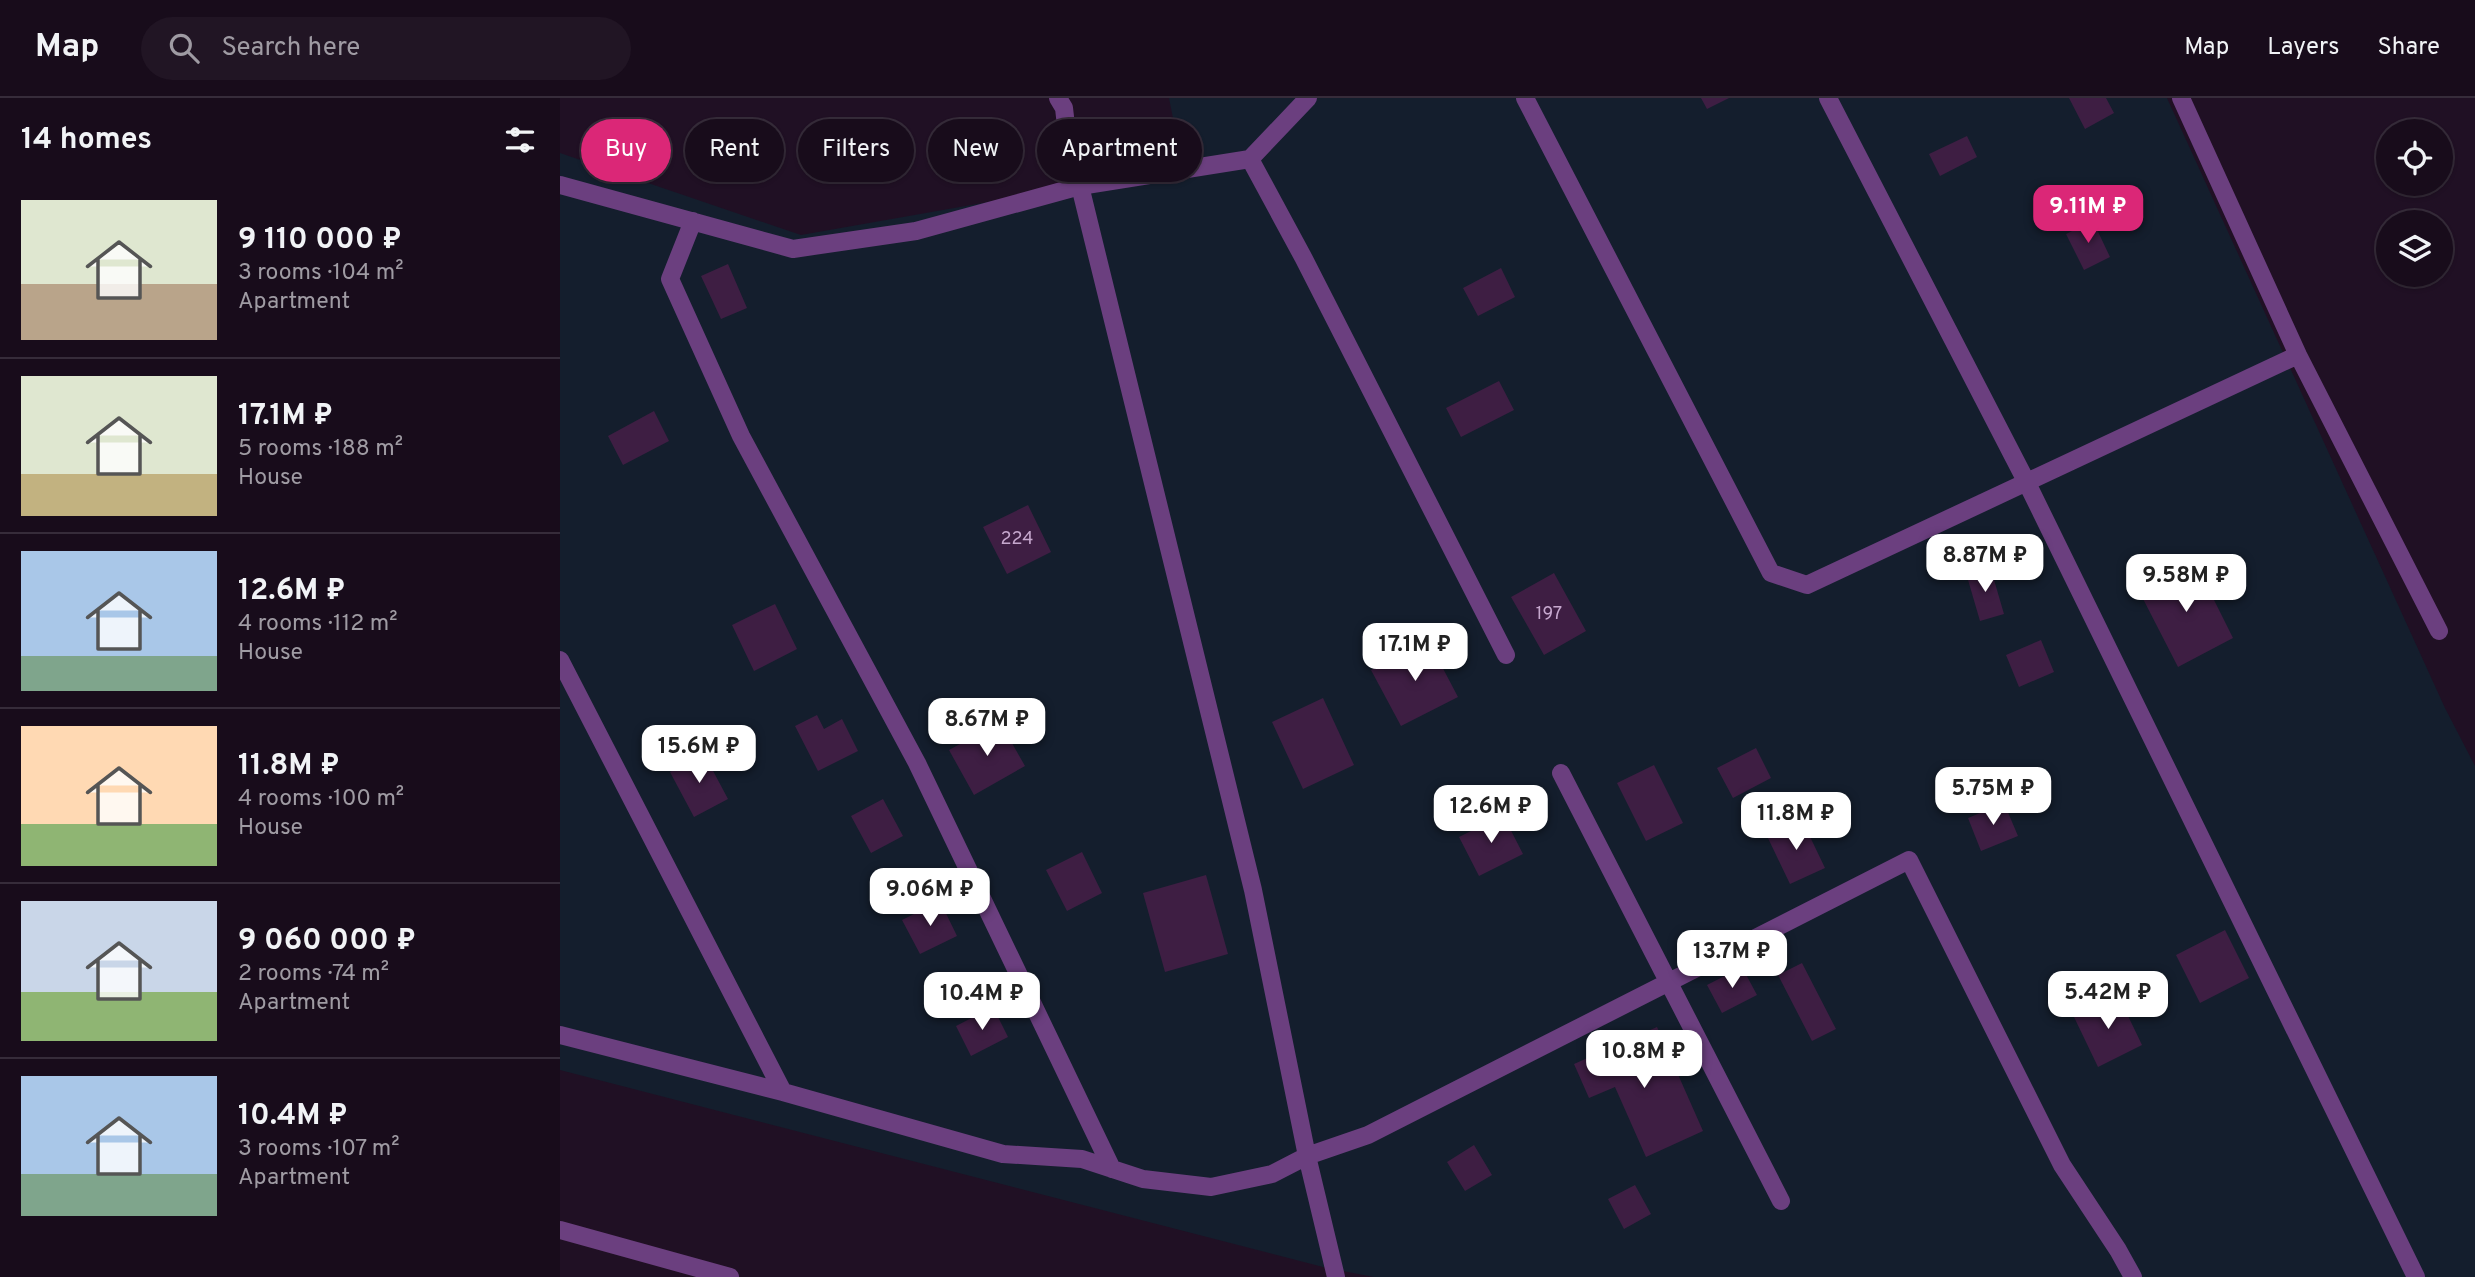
<!DOCTYPE html>
<meta charset="utf-8">
<style>
:root{--surface:#180c1b;--page:#211524;--text:#f1f3f6;--muted:#9f9ba3;--line:#362c3a;--accent:#db2777}
body{margin:0;font-family:Overpass,sans-serif;background:var(--page);color:var(--text);height:100vh;display:flex;flex-direction:column;font-size:26px;white-space:nowrap}
*{box-sizing:border-box;margin:0}
p{font-size:23px;color:var(--muted)}
.icon{flex:none;width:38px;height:38px;fill:none;stroke:currentColor;stroke-width:2;stroke-linecap:round;stroke-linejoin:round}
.map{position:relative;flex:1;overflow:hidden}
.panel{display:flex;flex-direction:column;background:var(--surface);width:560px}
.panel>*{flex:none}
.guide{position:absolute;left:21px;top:21px;width:665px;height:63px;display:flex;gap:14px}
.controls{position:absolute;left:1816px;top:21px;display:grid;gap:14px}
.controls a{display:grid;place-items:center;width:77px;height:77px;border-radius:50%;background:var(--surface);box-shadow:0 2px 5px #0004,0 0 0 2px var(--line);font-size:35px}
.price{position:absolute;translate:-50% -60px;padding:0 16px;border-radius:14px;background:#fff;color:#222;font-size:23px;line-height:46px;filter:drop-shadow(0 2px 4px #0008)}
.price::after{content:'';position:absolute;left:50%;top:42px;width:21px;height:16px;margin-left:-10px;background:inherit;clip-path:polygon(0 0,100% 0,50% 100%)}
.price.on{background:var(--accent);color:#fff}
ul{padding:0;list-style:none}
li{display:flex;align-items:center;gap:21px;height:175px;padding:0 21px}
li+li{border-top:2px solid var(--line)}
li span{display:grid;place-items:center;flex:none;width:196px;height:140px;border-radius:0px;color:#555}
li>.icon{margin-inline-start:auto}
span .icon{width:84px;height:84px;fill:#fffc;stroke-width:1}
li b{font-size:30px}
h2{display:flex;justify-content:space-between;align-items:center;height:84px;padding:0 21px;font-size:30px}
.chip{padding:0 24px;border-radius:32px;background:var(--surface);box-shadow:0 2px 5px #0004,0 0 0 2px var(--line);font-size:24px;line-height:63px}
.chip.on{background:var(--accent);color:#fff}
header{display:flex;align-items:center;gap:42px;box-sizing:border-box;height:98px;padding:0 35px;background:var(--surface);border-bottom:2px solid var(--line)}
header strong{font-size:33px}
nav{display:flex;gap:38px;margin-inline-start:auto;font-size:24px}
.search{width:490px;height:63px;background:var(--page);display:flex;align-items:center;gap:18px;box-sizing:border-box;padding:0 24px;border-radius:38px;color:var(--muted);font-size:26px}
main{display:flex;flex:1;min-height:0}
.map>svg:first-child{display:block}
.green{fill:#141e2d}
.building{fill:#3e1e43}
.lines{fill:none;stroke-linecap:round;stroke-linejoin:round}
.minor{stroke:#6b3f7f;stroke-width:18}
.labels{text-anchor:middle;dominant-baseline:central;stroke-width:5;stroke-linejoin:round;paint-order:stroke}
.number-label{font-size:18px;fill:#c6a8ce}
</style>
<header>
<strong>Map</strong>
<div class="search"><svg class="icon" aria-label="search" viewBox="0 0 24 24"><circle cx="10" cy="10" r="6"/><path d="M15 15l6 6"/></svg>Search here</div>
<nav><a>Map</a><a>Layers</a><a>Share</a></nav>
</header>
<main>
<section class="panel">
<h2>14 homes<svg class="icon" aria-label="filters" viewBox="0 0 24 24"><path d="M4 7h16M4 17h16"/><circle cx="9" cy="7" r="2"/><circle cx="15" cy="17" r="2"/></svg></h2>
<ul>
<li><span style="background:linear-gradient(#dfe7d0 60%,#b9a48a 0)"><svg class="icon" aria-label="home" viewBox="0 0 24 24"><path d="M3 11l9-7 9 7M6 9v11h12V9"/></svg></span><div><b>9 110 000 ₽</b><p>3 rooms · 104 m²</p><p>Apartment</p></div></li>
<li><span style="background:linear-gradient(#dfe7d0 70%,#c2b280 0)"><svg class="icon" aria-label="home" viewBox="0 0 24 24"><path d="M3 11l9-7 9 7M6 9v11h12V9"/></svg></span><div><b>17.1M ₽</b><p>5 rooms · 188 m²</p><p>House</p></div></li>
<li><span style="background:linear-gradient(#a9c7e8 75%,#7fa58c 0)"><svg class="icon" aria-label="home" viewBox="0 0 24 24"><path d="M3 11l9-7 9 7M6 9v11h12V9"/></svg></span><div><b>12.6M ₽</b><p>4 rooms · 112 m²</p><p>House</p></div></li>
<li><span style="background:linear-gradient(#ffd9b3 70%,#8fb573 0)"><svg class="icon" aria-label="home" viewBox="0 0 24 24"><path d="M3 11l9-7 9 7M6 9v11h12V9"/></svg></span><div><b>11.8M ₽</b><p>4 rooms · 100 m²</p><p>House</p></div></li>
<li><span style="background:linear-gradient(#c9d6e8 65%,#8fb573 0)"><svg class="icon" aria-label="home" viewBox="0 0 24 24"><path d="M3 11l9-7 9 7M6 9v11h12V9"/></svg></span><div><b>9 060 000 ₽</b><p>2 rooms · 74 m²</p><p>Apartment</p></div></li>
<li><span style="background:linear-gradient(#a9c7e8 70%,#7fa58c 0)"><svg class="icon" aria-label="home" viewBox="0 0 24 24"><path d="M3 11l9-7 9 7M6 9v11h12V9"/></svg></span><div><b>10.4M ₽</b><p>3 rooms · 107 m²</p><p>Apartment</p></div></li>
</ul>
</section>
<div class="map">
<svg width="1915" height="1179" viewBox="0 0 1915 1179">
<rect width="100%" height="100%" fill="#201024"/>
<path class="green" d="M 609,0 L 1607,0 L 1885,610 L 1915,668 L 1915,1179 L 814,1179 L 767,1170 L 0,972 L 0,55 L 241,137 L 519,88 L 537,60 L 616,35 Z"/>
<path class="building" d="M 1141,0 L 1169,0 L 1147,11 Z
M 1509,0 L 1546,0 L 1554,15 L 1525,31 Z
M 1407,38 L 1417,59 L 1380,78 L 1369,56 Z
M 1533,123 L 1550,159 L 1524,172 L 1506,136 Z
M 168,166 L 187,210 L 161,221 L 141,178 Z
M 941,170 L 955,199 L 918,218 L 903,190 Z
M 939,283 L 954,312 L 901,339 L 886,310 Z
M 94,313 L 109,343 L 63,367 L 48,338 Z
M 468,407 L 491,454 L 447,476 L 423,429 Z
M 1635,464 L 1673,540 L 1618,569 L 1579,493 Z
M 1430,468 L 1444,516 L 1420,523 L 1406,475 Z
M 994,475 L 1026,533 L 984,557 L 951,499 Z
M 215,506 L 237,551 L 194,573 L 172,527 Z
M 868,542 L 898,599 L 841,628 L 811,572 Z
M 1481,542 L 1494,574 L 1459,589 L 1446,557 Z
M 763,600 L 794,667 L 743,691 L 712,624 Z
M 257,617 L 264,631 L 282,621 L 298,653 L 258,673 L 235,628 Z
M 440,624 L 465,668 L 414,697 L 389,652 Z
M 1196,650 L 1211,680 L 1173,700 L 1157,670 Z
M 144,656 L 168,701 L 134,719 L 110,674 Z
M 1094,667 L 1123,725 L 1086,743 L 1057,685 Z
M 323,701 L 343,738 L 311,755 L 291,718 Z
M 1444,705 L 1458,738 L 1421,753 L 1408,720 Z
M 943,717 L 963,756 L 919,778 L 899,739 Z
M 1242,722 L 1265,770 L 1230,786 L 1207,738 Z
M 522,754 L 542,795 L 507,813 L 486,772 Z
M 646,777 L 668,856 L 605,874 L 583,795 Z
M 380,803 L 397,838 L 360,856 L 342,822 Z
M 1665,832 L 1689,880 L 1640,905 L 1616,857 Z
M 1242,865 L 1276,931 L 1252,943 L 1218,877 Z
M 1182,869 L 1197,897 L 1162,915 L 1147,887 Z
M 1558,897 L 1582,947 L 1538,969 L 1514,919 Z
M 433,909 L 448,939 L 411,958 L 396,928 Z
M 1097,929 L 1143,1033 L 1086,1059 L 1055,989 L 1029,1000 L 1014,966 Z
M 914,1047 L 932,1077 L 905,1093 L 887,1064 Z
M 1075,1087 L 1091,1116 L 1064,1131 L 1048,1101 Z"/>
<g class="lines">
<path class="minor" d="M 498,0 L 504,10 L 509,54 L 520,88 L 693,792 L 747,1058 L 776,1179
M 965,0 L 1211,475 L 1247,487 L 1738,257
M 1268,0 L 1466,383 L 1856,1179
M 1621,0 L 1738,257 L 1879,533
M 690,61 L 743,159 L 946,557
M 0,87 L 233,151 L 356,133 L 520,88 L 690,61 L 748,0
M 133,123 L 110,181 L 181,338 L 357,665 L 552,1071
M 0,562 L 223,994
M 1001,675 L 1221,1103
M 0,937 L 223,994 L 443,1056 L 522,1061 L 583,1081 L 651,1089 L 712,1076 L 747,1058 L 808,1037 L 1349,762 L 1502,1067 L 1558,1152 L 1573,1179
M 0,1132 L 170,1179"/>
</g>
<g class="labels">
<g class="number-label">
<text x="457" y="441">224</text>
<text x="989" y="516">197</text>
</g>
</g>
</svg>
<div class="controls">
<a><svg class="icon" aria-label="locate" viewBox="0 0 24 24"><circle cx="12" cy="12" r="6"/><path d="M12 2v4M12 18v4M2 12h4M18 12h4"/></svg></a>
<a><svg class="icon" aria-label="layers" viewBox="0 0 24 24"><path d="M12 4l9 5-9 5-9-5zM3 14l9 5 9-5"/></svg></a>
</div>
<b class="price on" style="left:1528px;top:147px">9.11M ₽</b>
<b class="price" style="left:1425px;top:496px">8.87M ₽</b>
<b class="price" style="left:1626px;top:516px">9.58M ₽</b>
<b class="price" style="left:855px;top:585px">17.1M ₽</b>
<b class="price" style="left:427px;top:660px">8.67M ₽</b>
<b class="price" style="left:139px;top:687px">15.6M ₽</b>
<b class="price" style="left:1433px;top:729px">5.75M ₽</b>
<b class="price" style="left:931px;top:747px">12.6M ₽</b>
<b class="price" style="left:1236px;top:754px">11.8M ₽</b>
<b class="price" style="left:370px;top:830px">9.06M ₽</b>
<b class="price" style="left:1172px;top:892px">13.7M ₽</b>
<b class="price" style="left:1548px;top:933px">5.42M ₽</b>
<b class="price" style="left:422px;top:934px">10.4M ₽</b>
<b class="price" style="left:1084px;top:992px">10.8M ₽</b>
<div class="guide">
<a class="chip on">Buy</a>
<a class="chip">Rent</a>
<a class="chip">Filters</a>
<a class="chip">New</a>
<a class="chip">Apartment</a>
</div>
</div>
</main>
